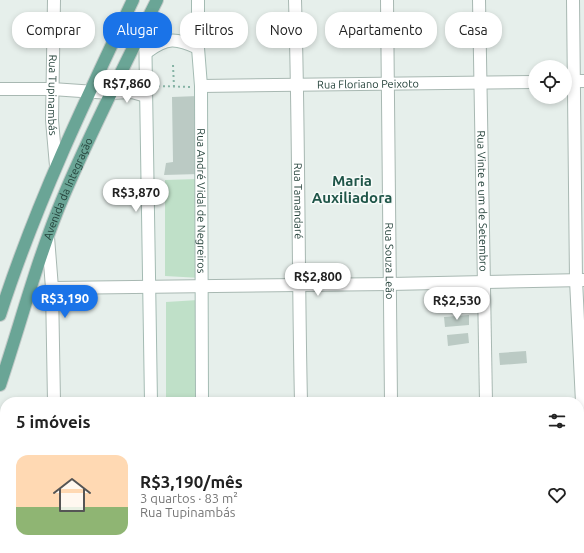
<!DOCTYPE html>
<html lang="pt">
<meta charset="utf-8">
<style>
:root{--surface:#fff;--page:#f6f6f6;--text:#222;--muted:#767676;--accent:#1a73e8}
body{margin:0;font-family:Ubuntu,sans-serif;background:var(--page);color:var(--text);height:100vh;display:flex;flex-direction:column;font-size:15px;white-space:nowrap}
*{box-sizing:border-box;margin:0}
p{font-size:13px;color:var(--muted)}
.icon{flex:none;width:22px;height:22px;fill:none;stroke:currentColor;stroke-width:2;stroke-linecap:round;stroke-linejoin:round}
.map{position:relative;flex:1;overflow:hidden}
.drawer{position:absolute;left:0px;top:397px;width:584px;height:156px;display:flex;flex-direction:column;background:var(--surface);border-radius:16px 16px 0 0;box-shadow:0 2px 6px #0003}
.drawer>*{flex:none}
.banner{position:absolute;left:12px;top:12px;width:560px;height:36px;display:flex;gap:8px}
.tools{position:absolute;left:528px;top:60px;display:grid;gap:8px}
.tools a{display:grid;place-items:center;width:44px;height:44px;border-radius:50%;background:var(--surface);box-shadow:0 2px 6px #0003;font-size:20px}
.price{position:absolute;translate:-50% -34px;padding:0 9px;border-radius:14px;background:#fff;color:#222;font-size:13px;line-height:26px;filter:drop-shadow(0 1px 2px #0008)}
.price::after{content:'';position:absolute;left:50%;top:24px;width:12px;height:9px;margin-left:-6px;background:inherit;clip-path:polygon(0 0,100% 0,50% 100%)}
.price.selected{background:var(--accent);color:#fff}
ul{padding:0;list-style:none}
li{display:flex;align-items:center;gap:12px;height:100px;padding:0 16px}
li span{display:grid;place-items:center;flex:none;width:112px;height:80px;border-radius:12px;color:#555}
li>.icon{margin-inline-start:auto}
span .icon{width:48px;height:48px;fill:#fffc;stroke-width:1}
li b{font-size:17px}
h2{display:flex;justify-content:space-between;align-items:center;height:48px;padding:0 16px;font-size:17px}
.pill{padding:0 14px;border-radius:16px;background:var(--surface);box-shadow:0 2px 6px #0003;font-size:14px;line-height:36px}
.pill.selected{background:var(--accent);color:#fff}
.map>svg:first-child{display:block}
.green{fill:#bfe0c8}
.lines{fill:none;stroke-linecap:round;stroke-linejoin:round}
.stream{stroke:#8ec9d4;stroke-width:3.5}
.building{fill:#bbcac4}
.street-casing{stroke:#a8b8b2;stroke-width:14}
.secondary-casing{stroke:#a4bbb3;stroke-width:14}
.primary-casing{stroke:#c2cac8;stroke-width:14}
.path{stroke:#86b3a5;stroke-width:2;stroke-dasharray:2 3;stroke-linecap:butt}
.street{stroke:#fff;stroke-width:12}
.secondary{stroke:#fff;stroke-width:12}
.primary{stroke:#6aa596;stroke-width:12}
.labels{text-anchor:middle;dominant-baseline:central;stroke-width:3;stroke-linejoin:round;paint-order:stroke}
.street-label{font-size:11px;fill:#24423a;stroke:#f7fbf9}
.district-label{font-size:15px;font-weight:bold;fill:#1f5548;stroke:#f7fbf9}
</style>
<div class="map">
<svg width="584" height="553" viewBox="0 0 584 553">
<rect width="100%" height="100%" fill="#e6efeb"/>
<path class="green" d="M 198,179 L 201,278 L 165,276 L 165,180 Z
M 198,300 L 202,402 L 166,402 L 166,302 Z"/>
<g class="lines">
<path class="stream" d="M 503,553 L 506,548"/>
</g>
<path class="building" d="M 198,96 L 199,174 L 164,175 L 166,163 L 173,162 L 172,97 Z
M 469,315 L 469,325 L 445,327 L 444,317 Z
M 468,333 L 469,343 L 448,346 L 447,335 Z
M 526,351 L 527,363 L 500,365 L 499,353 Z"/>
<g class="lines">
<g class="street-casing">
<g id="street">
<path id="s1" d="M 54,0 L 52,120 L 56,166"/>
<path id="s2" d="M 295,0 C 299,134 298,268 301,402"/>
<path id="s3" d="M 387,0 L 391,402"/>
<path id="s4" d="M 479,0 L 486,402"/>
<path d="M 573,0 L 576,280 L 583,423"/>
<path d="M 565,81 L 584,81"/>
<path id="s5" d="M 201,86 L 535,82"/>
<path d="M 0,89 L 52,89 L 110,93 L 132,92 L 146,96"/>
<path d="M 48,237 L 52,288 L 54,402"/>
<path d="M 52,288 L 390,284 L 584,280"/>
<path d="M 57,548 L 57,553"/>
<path d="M 303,548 L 303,553"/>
<path d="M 392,548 L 392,553"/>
</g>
</g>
<g class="secondary-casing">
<g id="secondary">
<path id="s6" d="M 198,0 L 198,48 L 201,86 L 202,402"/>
<path d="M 145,23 L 151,402"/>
<path d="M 147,52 C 167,37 176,38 198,48"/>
<path d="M 579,428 L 584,421"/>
<path d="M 579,437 L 584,436"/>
<path d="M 153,548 L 153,553"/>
<path d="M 203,548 L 203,553"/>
<path d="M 490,553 L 493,548"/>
</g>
</g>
<g class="primary-casing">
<g id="primary">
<path d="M 0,315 C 35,206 84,103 133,0"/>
<path id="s7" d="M 0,385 C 21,322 38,256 64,195 C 92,129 125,64 157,0"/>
</g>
</g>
<path class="path" d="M 173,65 L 174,87
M 158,86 L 190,87"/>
<use href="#street" class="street"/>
<use href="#secondary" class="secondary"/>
<use href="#primary" class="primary"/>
</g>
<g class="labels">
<g class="street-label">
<text stroke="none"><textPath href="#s5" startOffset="167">Rua Floriano Peixoto</textPath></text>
<text stroke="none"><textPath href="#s1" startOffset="95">Rua Tupinambás</textPath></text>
<text stroke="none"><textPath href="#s7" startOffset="208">Avenida da Integração</textPath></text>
<text stroke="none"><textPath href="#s6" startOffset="201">Rua André Vidal de Negreiros</textPath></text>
<text stroke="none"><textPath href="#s2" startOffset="201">Rua Tamandaré</textPath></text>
<text stroke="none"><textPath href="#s4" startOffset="201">Rua Vinte e um de Setembro</textPath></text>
<text stroke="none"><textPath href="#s3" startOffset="261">Rua Souza Leão</textPath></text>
</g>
<g class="district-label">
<text x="352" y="180">Maria<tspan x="352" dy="17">Auxiliadora</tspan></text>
</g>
</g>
</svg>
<div class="tools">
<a><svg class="icon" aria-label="locate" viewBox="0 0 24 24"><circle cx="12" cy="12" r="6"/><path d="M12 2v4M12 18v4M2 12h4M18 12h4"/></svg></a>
</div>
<b class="price" style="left:127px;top:104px">R$7,860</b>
<b class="price" style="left:136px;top:213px">R$3,870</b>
<b class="price" style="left:318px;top:297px">R$2,800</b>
<b class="price selected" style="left:65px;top:319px">R$3,190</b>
<b class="price" style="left:457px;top:321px">R$2,530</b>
<div class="banner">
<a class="pill">Comprar</a>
<a class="pill selected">Alugar</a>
<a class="pill">Filtros</a>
<a class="pill">Novo</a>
<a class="pill">Apartamento</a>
<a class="pill">Casa</a>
</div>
<section class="drawer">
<h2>5 imóveis<svg class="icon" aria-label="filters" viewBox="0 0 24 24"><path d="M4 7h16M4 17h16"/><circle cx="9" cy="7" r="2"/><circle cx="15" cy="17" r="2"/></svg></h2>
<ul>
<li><span style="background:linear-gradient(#ffd9b3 65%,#8fb573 0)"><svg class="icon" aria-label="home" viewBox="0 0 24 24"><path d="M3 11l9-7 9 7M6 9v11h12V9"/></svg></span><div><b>R$3,190/mês</b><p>3 quartos · 83 m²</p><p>Rua Tupinambás</p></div><svg class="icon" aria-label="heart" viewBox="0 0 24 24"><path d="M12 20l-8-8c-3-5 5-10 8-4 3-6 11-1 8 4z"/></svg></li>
</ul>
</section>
</div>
